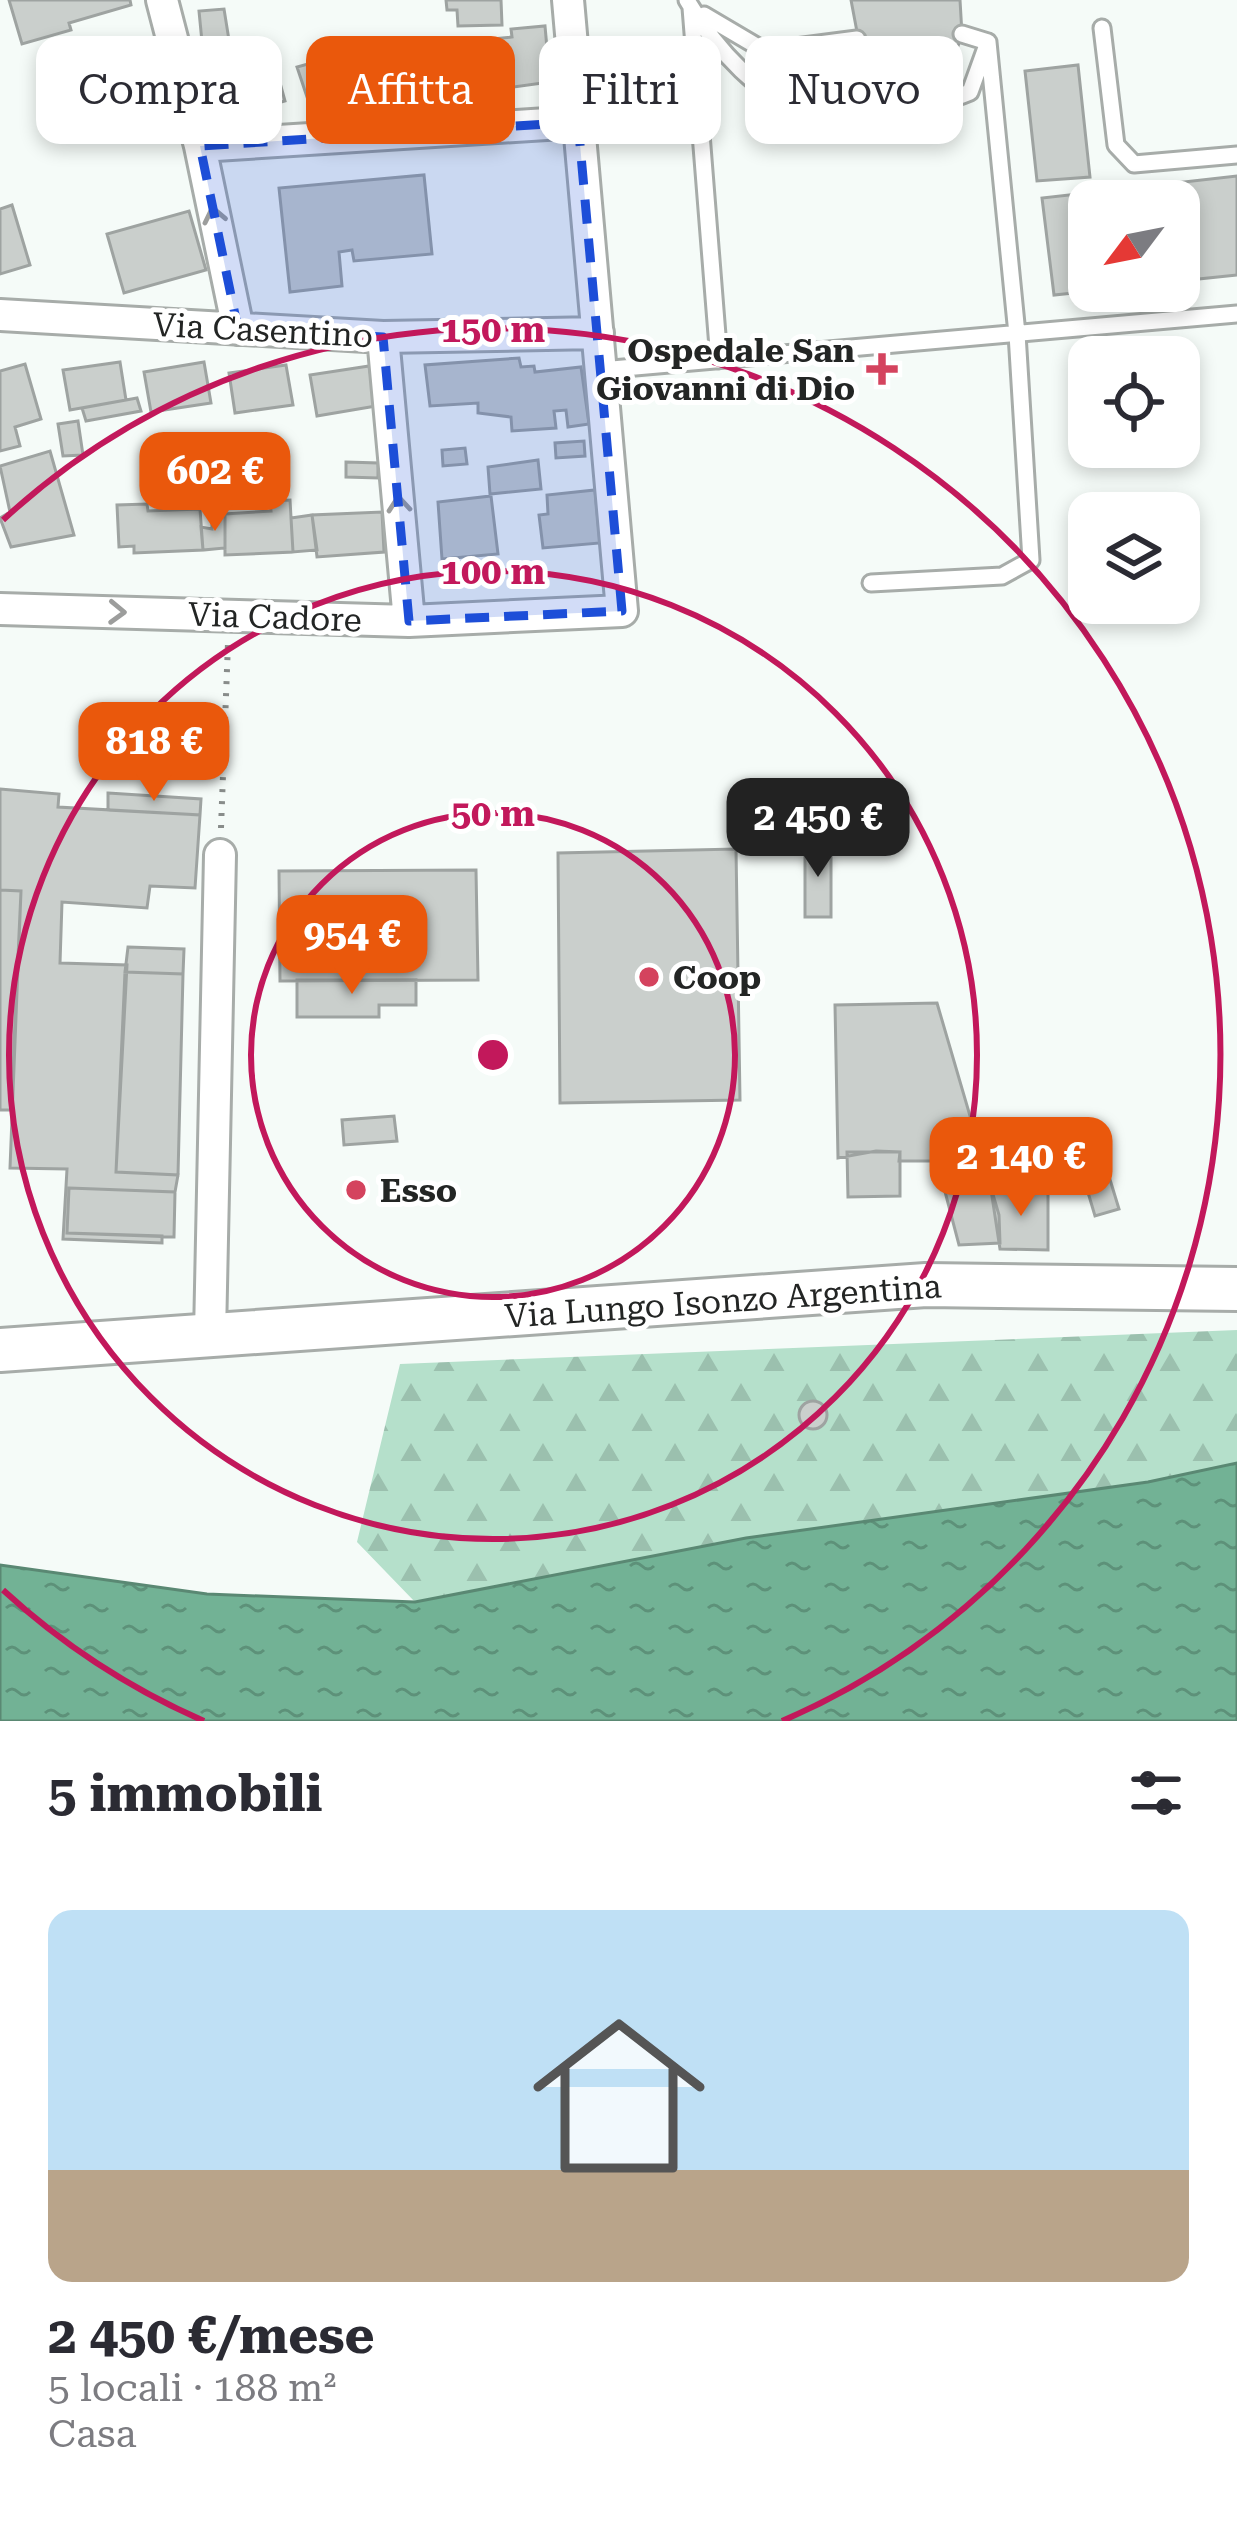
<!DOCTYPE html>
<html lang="it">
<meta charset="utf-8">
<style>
:root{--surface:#fff;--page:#f7f7f7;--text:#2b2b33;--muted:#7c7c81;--line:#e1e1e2;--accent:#ea580c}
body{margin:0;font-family:"Roboto Serif",serif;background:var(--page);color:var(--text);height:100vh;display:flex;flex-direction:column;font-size:45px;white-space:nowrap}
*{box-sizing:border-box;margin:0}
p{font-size:39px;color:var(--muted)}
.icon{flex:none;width:66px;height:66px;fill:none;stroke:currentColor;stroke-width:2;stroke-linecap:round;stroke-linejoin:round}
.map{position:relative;height:1721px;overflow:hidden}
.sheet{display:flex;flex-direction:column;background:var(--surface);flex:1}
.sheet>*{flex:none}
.top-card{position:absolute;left:36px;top:36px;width:1167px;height:108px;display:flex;gap:24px}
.needle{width:78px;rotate:238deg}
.buttons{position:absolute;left:1068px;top:180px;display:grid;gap:24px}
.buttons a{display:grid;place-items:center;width:132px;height:132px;border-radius:24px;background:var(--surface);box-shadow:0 6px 18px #0003;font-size:60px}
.price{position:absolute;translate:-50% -102px;padding:0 27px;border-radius:24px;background:var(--accent);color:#fff;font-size:39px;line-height:78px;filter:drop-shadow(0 3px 6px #0008)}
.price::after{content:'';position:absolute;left:50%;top:72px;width:36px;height:27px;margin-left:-18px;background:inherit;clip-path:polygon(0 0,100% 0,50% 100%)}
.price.current{background:#222;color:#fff}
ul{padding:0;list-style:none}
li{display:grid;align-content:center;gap:24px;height:636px;padding:0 48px}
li+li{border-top:3px solid var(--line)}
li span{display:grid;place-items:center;height:372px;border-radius:24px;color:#555}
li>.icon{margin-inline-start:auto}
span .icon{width:216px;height:216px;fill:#fffc;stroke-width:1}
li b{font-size:51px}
h2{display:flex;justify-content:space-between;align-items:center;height:144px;padding:0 48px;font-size:51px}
.tag{padding:0 42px;border-radius:24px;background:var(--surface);box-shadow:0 6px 18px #0003;font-size:42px;line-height:108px}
.tag.current{background:var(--accent);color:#fff}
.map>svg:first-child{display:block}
.forest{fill:url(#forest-firs)}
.water{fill:url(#water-ripples);stroke:#5a8873;stroke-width:3}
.building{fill:#cacfcc;stroke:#9ea3a1;stroke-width:3}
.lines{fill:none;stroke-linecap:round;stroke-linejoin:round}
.lane-casing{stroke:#a7aca9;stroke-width:21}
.street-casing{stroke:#a7aca9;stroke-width:36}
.secondary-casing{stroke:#a7aca9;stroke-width:48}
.path{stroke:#888c8a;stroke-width:6;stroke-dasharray:3 9;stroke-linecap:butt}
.lane{stroke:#fff;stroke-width:15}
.street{stroke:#fff;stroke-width:30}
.secondary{stroke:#fff;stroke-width:42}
.oneway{stroke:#9c9d9c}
.marked{fill:#1d4ed8;fill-opacity:0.2;stroke:#1d4ed8;stroke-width:9;stroke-dasharray:24 15;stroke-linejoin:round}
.ring{fill:none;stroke:#c2185b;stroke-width:6}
.poi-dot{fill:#d4435e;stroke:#fff;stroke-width:4.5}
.labels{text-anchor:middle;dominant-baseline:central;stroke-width:10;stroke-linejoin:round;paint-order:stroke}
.street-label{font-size:33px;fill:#232524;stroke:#fff}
.poi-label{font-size:33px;font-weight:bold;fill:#232524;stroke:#fff;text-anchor:start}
.centre{fill:#c2185b;stroke:#fff;stroke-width:6}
.ring-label{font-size:36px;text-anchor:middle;font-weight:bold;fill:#c2185b;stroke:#fff;stroke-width:10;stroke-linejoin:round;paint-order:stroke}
</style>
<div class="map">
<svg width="1237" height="1721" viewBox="0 0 1237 1721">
<defs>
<pattern id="forest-firs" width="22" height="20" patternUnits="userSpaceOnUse" patternTransform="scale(3)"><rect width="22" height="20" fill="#b5e0cb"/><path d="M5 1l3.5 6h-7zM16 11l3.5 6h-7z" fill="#9bc0ae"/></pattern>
<pattern id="water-ripples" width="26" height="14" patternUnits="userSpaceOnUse" patternTransform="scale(3)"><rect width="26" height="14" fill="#72b295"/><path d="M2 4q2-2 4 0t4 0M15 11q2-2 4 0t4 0" fill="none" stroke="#5d9179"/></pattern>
</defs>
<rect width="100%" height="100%" fill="#f5fbf8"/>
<path class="forest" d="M 1237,1330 L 1237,1463 L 1148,1482 L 746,1538 L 415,1602 L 357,1542 L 400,1364 Z"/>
<path class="water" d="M 1237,1463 L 1237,1721 L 0,1721 L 0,1565 L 207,1594 L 415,1602 L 746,1538 L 1148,1482 Z"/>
<path class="building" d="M 9,0 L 130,0 L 131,5 L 69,23 L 71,30 L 22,44 Z
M 446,0 L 501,0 L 502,25 L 458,26 L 457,10 L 447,10 Z
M 851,0 L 960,0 L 962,34 L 957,49 L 949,62 L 920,78 L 886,75 L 861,53 Z
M 224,9 L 229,40 L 202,42 L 199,11 Z
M 545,26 L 550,82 L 498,89 L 491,39 L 512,37 L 511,29 Z
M 456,42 L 467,82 L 405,100 L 392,60 Z
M 362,49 L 374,91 L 311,109 L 297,67 Z
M 274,61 L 285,101 L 221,119 L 205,70 L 225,63 L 229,73 Z
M 1078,65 L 1090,177 L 1037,181 L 1025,71 Z
M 424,175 L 432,254 L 354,261 L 352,250 L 339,252 L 342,286 L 290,292 L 279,188 Z
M 1237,176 L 1237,275 L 1179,281 L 1179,201 L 1089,201 L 1093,291 L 1054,295 L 1042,198 Z
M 12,205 L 30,265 L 0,274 L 0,209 Z
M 189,211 L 206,270 L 124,293 L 107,234 Z
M 519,358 L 521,367 L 534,366 L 535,372 L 581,367 L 589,424 L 568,427 L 566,410 L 554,411 L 556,428 L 512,431 L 511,417 L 478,413 L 478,403 L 430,406 L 425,365 Z
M 120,362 L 126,400 L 70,410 L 63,370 Z
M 204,362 L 211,403 L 151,412 L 144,372 Z
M 25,364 L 41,419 L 15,427 L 20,446 L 0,451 L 0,371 Z
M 286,365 L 293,405 L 235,413 L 229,373 Z
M 369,366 L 376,406 L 317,416 L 310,375 Z
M 137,398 L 141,411 L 86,421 L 82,408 Z
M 78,421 L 83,455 L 63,456 L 58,424 Z
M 584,441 L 585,456 L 556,458 L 555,443 Z
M 465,448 L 467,464 L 443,466 L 442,450 Z
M 50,451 L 74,535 L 11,547 L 0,518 L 10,512 L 0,466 Z
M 538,460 L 541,489 L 490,494 L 488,467 Z
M 346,462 L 378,463 L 378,478 L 346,477 Z
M 595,490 L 600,543 L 543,548 L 539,515 L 548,514 L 547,495 Z
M 491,496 L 498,554 L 442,559 L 438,502 Z
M 290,500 L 293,552 L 225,555 L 225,514 L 271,511 L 270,501 Z
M 147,504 L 148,511 L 200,509 L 203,550 L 134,553 L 134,546 L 119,547 L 117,505 Z
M 382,512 L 384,552 L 317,557 L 312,515 Z
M 212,514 L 225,514 L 225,548 L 203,550 L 201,527 L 212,529 Z
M 312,515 L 317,550 L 293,552 L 291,518 Z
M 0,789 L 59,794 L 58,807 L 200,815 L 195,888 L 150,886 L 147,908 L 62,902 L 60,963 L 127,965 L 116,1172 L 178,1175 L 175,1192 L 69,1188 L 67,1233 L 162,1236 L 162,1243 L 63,1239 L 67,1169 L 10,1168 L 21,891 L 0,890 Z
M 108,793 L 201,799 L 200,815 L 108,810 Z
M 805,842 L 831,842 L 831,917 L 805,917 Z
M 736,849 L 740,1100 L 560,1103 L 558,853 Z
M 476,870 L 478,980 L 280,981 L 279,871 Z
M 0,890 L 21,891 L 11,1110 L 0,1110 Z
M 128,947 L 184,949 L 183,974 L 125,972 Z
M 125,972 L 183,974 L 178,1175 L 116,1172 Z
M 297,980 L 416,980 L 416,1005 L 379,1005 L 379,1017 L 297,1017 Z
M 937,1003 L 999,1215 L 1000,1243 L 959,1245 L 937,1161 L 899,1161 L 900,1152 L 876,1151 L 838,1158 L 835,1005 Z
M 394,1116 L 397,1141 L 344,1145 L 342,1120 Z
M 847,1152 L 900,1152 L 900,1196 L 848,1197 Z
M 1104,1160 L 1108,1173 L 1089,1178 L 1085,1165 Z
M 1108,1173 L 1119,1209 L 1095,1216 L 1084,1179 Z
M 990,1183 L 1003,1183 L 1002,1193 L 1048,1193 L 1048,1250 L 1000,1249 Z
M 69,1188 L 175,1192 L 174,1237 L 67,1233 Z
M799 1415a14 14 0 1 1 28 0a14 14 0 1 1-28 0Z"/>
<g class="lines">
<g class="lane-casing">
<path id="lane" d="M 687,0 C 713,46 763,103 816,115 C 851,123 937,106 970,92 L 988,42 L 962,34
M 691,8 L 719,360
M 704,15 L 765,51 L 857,39
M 1102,28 L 1116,145 L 1134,164 L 1237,155
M 601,370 L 1237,314
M 871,583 L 1002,576 L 1031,560 L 1017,334 L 988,42"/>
</g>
<g class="street-casing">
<path id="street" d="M 162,0 L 200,146 L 238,329
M 200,146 L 578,122
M 0,315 L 383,337 L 598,333
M 383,337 L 409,621
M 0,609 L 409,621 L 622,611 L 568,0
M 210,1335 L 220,855"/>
</g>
<g class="secondary-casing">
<path id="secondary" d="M 0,1350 L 926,1285 L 1237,1289"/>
</g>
<path class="path" d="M 221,828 L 228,643"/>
<use href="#lane" class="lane"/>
<use href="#street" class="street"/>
<use href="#secondary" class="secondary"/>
</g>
<defs><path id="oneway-chevron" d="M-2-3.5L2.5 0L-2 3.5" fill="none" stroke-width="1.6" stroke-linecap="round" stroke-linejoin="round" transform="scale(3)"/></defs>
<g class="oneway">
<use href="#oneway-chevron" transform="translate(214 215) rotate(-102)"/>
<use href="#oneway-chevron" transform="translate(399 504) rotate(-95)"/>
<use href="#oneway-chevron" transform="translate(117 612) rotate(2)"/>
</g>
<path class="marked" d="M 578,122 L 622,611 L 409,621 L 383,337 L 238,329 L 200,146 Z"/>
<g class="ring">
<circle cx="493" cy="1055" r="242"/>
<circle cx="493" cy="1055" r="484"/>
<path d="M204 1721A726 726 0 0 1 3 1590M3 520A726 726 0 1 1 782 1721"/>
</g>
<g class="poi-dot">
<path d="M876 351h12v12h12v12h-12v12h-12v-12h-12v-12h12z"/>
<circle cx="649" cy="977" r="12"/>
<circle cx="356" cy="1190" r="12"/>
</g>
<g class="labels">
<g class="street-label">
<text transform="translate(263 330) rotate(3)">Via Casentino</text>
<text transform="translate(275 617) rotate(2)">Via Cadore</text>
<text transform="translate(723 1301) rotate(-4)">Via Lungo Isonzo Argentina</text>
</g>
<g class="poi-label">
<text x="855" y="350" text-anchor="end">Ospedale San<tspan x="855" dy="38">Giovanni di Dio</tspan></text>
<text x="673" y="977">Coop</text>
<text x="380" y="1190">Esso</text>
</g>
</g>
<circle cx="493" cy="1055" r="18" class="centre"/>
<g class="ring-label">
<text x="493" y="342">150 m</text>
<text x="493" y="584">100 m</text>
<text x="493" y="826">50 m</text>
</g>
</svg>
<div class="buttons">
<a><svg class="needle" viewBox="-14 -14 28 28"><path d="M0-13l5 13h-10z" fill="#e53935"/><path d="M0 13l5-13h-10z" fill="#7c7c81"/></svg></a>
<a><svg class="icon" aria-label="locate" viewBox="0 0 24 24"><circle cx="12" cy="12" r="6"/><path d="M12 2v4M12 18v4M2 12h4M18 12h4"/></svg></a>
<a><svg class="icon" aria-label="layers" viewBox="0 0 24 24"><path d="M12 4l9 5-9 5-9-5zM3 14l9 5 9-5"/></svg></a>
</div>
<b class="price" style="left:215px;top:534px">602 €</b>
<b class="price" style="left:154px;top:804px">818 €</b>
<b class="price current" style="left:818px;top:880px">2 450 €</b>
<b class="price" style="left:352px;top:997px">954 €</b>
<b class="price" style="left:1021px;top:1219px">2 140 €</b>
<div class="top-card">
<a class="tag">Compra</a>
<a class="tag current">Affitta</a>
<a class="tag">Filtri</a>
<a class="tag">Nuovo</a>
</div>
</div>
<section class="sheet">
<h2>5 immobili<svg class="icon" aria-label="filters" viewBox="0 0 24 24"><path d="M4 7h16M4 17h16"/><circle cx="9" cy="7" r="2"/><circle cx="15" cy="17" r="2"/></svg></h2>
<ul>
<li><span style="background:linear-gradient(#bfe0f5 70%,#b9a48a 0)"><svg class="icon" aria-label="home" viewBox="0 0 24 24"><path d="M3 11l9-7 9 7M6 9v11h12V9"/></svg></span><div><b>2 450 €/mese</b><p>5 locali · 188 m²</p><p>Casa</p></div></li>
</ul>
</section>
